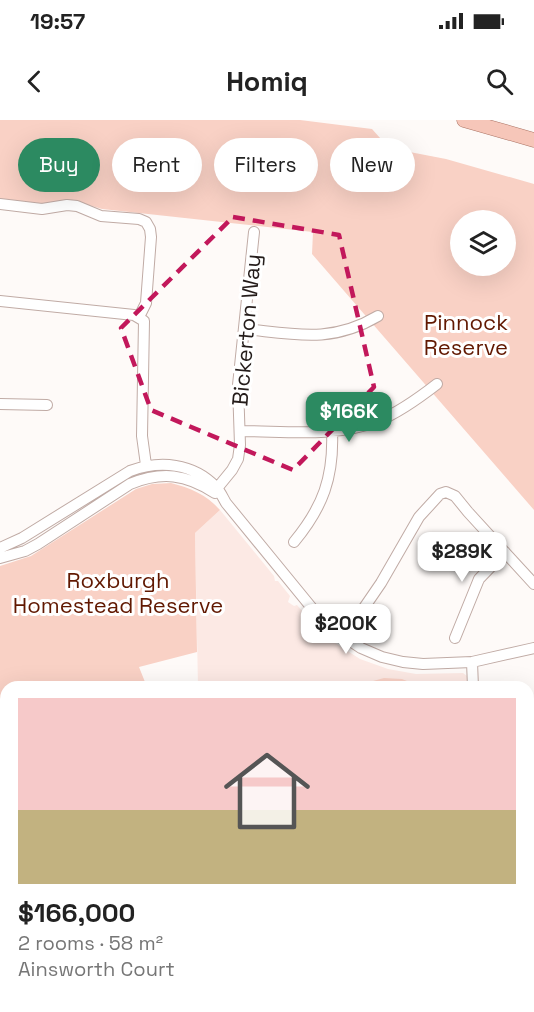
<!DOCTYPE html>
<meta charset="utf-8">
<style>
:root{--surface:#fff;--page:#f6f6f6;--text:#222;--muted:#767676;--accent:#2c8a61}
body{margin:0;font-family:"Space Grotesk",sans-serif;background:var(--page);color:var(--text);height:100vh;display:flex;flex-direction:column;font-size:22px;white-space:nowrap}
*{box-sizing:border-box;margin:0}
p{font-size:20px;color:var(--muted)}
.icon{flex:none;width:33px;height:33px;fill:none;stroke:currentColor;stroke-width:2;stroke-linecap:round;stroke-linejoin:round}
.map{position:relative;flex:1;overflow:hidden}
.drawer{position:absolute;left:0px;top:561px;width:534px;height:332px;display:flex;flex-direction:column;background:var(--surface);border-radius:18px 18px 0 0;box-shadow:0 6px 24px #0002}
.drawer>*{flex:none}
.top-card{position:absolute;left:18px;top:18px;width:498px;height:54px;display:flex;gap:12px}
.buttons{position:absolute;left:450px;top:90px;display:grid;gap:12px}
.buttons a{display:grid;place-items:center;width:66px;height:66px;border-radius:50%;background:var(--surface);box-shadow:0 6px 24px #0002;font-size:30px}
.price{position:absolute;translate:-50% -51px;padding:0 14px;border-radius:12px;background:#fff;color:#222;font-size:20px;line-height:39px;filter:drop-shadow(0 2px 3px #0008)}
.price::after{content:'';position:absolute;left:50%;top:36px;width:18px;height:14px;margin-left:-9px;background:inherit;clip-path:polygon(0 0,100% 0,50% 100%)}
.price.selected{background:var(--accent);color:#fff}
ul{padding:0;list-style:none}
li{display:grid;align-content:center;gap:12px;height:318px;padding:0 18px}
li span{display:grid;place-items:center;height:186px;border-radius:0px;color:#555}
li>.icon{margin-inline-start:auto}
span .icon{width:108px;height:108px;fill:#fffc;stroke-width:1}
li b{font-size:26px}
.chip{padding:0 21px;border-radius:27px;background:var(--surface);box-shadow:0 6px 24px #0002;font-size:21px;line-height:54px}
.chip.selected{background:var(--accent);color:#fff}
.status{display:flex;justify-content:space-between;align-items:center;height:42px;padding:0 30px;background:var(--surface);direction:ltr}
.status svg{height:16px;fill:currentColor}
header{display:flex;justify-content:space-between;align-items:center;height:78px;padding:0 18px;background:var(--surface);font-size:27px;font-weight:800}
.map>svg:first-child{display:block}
.built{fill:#fce9e4}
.green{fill:#f9d1c5;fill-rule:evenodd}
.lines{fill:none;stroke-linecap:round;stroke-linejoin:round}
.minor-casing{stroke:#c0aba5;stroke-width:12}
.major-casing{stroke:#a97263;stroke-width:15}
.minor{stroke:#fff;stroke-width:10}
.major{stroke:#f6c6b9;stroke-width:14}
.marked{fill:none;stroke:#c2185b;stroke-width:4.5;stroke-dasharray:12 8;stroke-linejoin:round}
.labels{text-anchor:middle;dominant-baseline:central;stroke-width:6;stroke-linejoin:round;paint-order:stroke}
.park-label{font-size:22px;fill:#611801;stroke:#fff}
.street-label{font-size:22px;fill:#241c1a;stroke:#fff}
</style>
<div class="status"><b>19:57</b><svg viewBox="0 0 49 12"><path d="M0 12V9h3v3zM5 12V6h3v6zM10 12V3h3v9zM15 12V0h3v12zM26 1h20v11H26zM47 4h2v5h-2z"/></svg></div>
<header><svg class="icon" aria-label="back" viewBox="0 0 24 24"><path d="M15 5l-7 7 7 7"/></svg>Homiq<svg class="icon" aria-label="search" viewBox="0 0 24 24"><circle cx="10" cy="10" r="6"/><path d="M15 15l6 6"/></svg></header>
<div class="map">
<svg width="534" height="892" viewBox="0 0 534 892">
<rect width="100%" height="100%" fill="#fefaf8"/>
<path class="built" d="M 220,390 L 274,456 L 275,461 L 278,461 L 290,476 L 288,482 L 294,486 L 297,485 L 309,499 L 310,504 L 313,504 L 332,521 L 360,539 L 388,549 L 416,554 L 463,553 L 467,556 L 467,567 L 198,567 L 195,413 Z"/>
<path class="green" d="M 0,0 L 300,0 L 372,9 L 389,28 L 446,39 L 534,64 L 534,390 L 312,134 L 313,112 L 102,89 L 72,80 L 63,80 L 48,84 L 0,79 ZM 460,100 L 506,100 L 506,146 L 460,146 Z
M 171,363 C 190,368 206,374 220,390 L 195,413 L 197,532 L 139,547 L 147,567 L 6,567 L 6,580 L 0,580 L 0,446 L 31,436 L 136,369 L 152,364 Z
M 384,558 L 402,559 L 422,567 L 351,567 Z
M 318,887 L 333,887 L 335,891 L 383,887 L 414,887 L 417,892 L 319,892 Z"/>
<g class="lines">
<g class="minor-casing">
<path id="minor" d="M 0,84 L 42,89 L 67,85 L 77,86 L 101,96 L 139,99 L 146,102 L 150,109 L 151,117 L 146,183 L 139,197
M 0,181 L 134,195 L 144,201 L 142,316 L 146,345
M 244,209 C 294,214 331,224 378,196
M 0,284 L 47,285
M 240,311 C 285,311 335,318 378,301 C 400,292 419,278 437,264
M 214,372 L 232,350 L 238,339 L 240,325 L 238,265 L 254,112
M 294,422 C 323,387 334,357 332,311
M 0,428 L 22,418 L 130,351 C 160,340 193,343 216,367 C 220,371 223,378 226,383 L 325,504 L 361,528 L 382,537 L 403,542 L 423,544 L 472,542 L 534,528
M 0,438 L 25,431 L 38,424 L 130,364 C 162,351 186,354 215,373
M 344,517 L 381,463 L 419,397 L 440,374 L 446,372 L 455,376 L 468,392 L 534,464
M 455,518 L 479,459 L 505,432
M 472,542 L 473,567
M 0,626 L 6,625
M 528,629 L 534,629
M 0,691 L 6,692
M 528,731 L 534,733
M 0,780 L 6,789
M 528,795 L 534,798
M 528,811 L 534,813
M 528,881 L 534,886
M 216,886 L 218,892
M 233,886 L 235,892
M 422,886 L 426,892
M 66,892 L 71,886
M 88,892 L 94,886
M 201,892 L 202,886"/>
</g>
<g class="major-casing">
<path id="major" d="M 464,0 L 534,20"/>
</g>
<use href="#minor" class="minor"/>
<use href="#major" class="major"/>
</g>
<path class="marked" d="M 233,97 L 339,115 L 374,267 L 293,350 L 151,290 L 121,208 Z"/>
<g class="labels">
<g class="park-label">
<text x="466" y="202">Pinnock<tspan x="466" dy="25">Reserve</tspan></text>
<text x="118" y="460">Roxburgh<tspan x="118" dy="25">Homestead Reserve</tspan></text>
</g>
<g class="street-label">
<text transform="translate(246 210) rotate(-85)">Bickerton Way</text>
</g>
</g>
</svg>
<div class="buttons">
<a><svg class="icon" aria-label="layers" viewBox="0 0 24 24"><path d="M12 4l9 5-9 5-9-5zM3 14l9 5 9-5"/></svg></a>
</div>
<b class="price selected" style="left:349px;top:323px">$166K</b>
<b class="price" style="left:462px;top:463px">$289K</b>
<b class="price" style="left:346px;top:535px">$200K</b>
<div class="top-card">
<a class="chip selected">Buy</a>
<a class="chip">Rent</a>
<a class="chip">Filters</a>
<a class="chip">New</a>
</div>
<section class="drawer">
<ul>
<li><span style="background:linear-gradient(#f6c9c9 60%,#c2b280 0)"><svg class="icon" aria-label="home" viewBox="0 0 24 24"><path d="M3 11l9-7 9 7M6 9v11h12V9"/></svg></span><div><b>$166,000</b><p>2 rooms · 58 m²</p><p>Ainsworth Court</p></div></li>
</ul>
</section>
</div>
